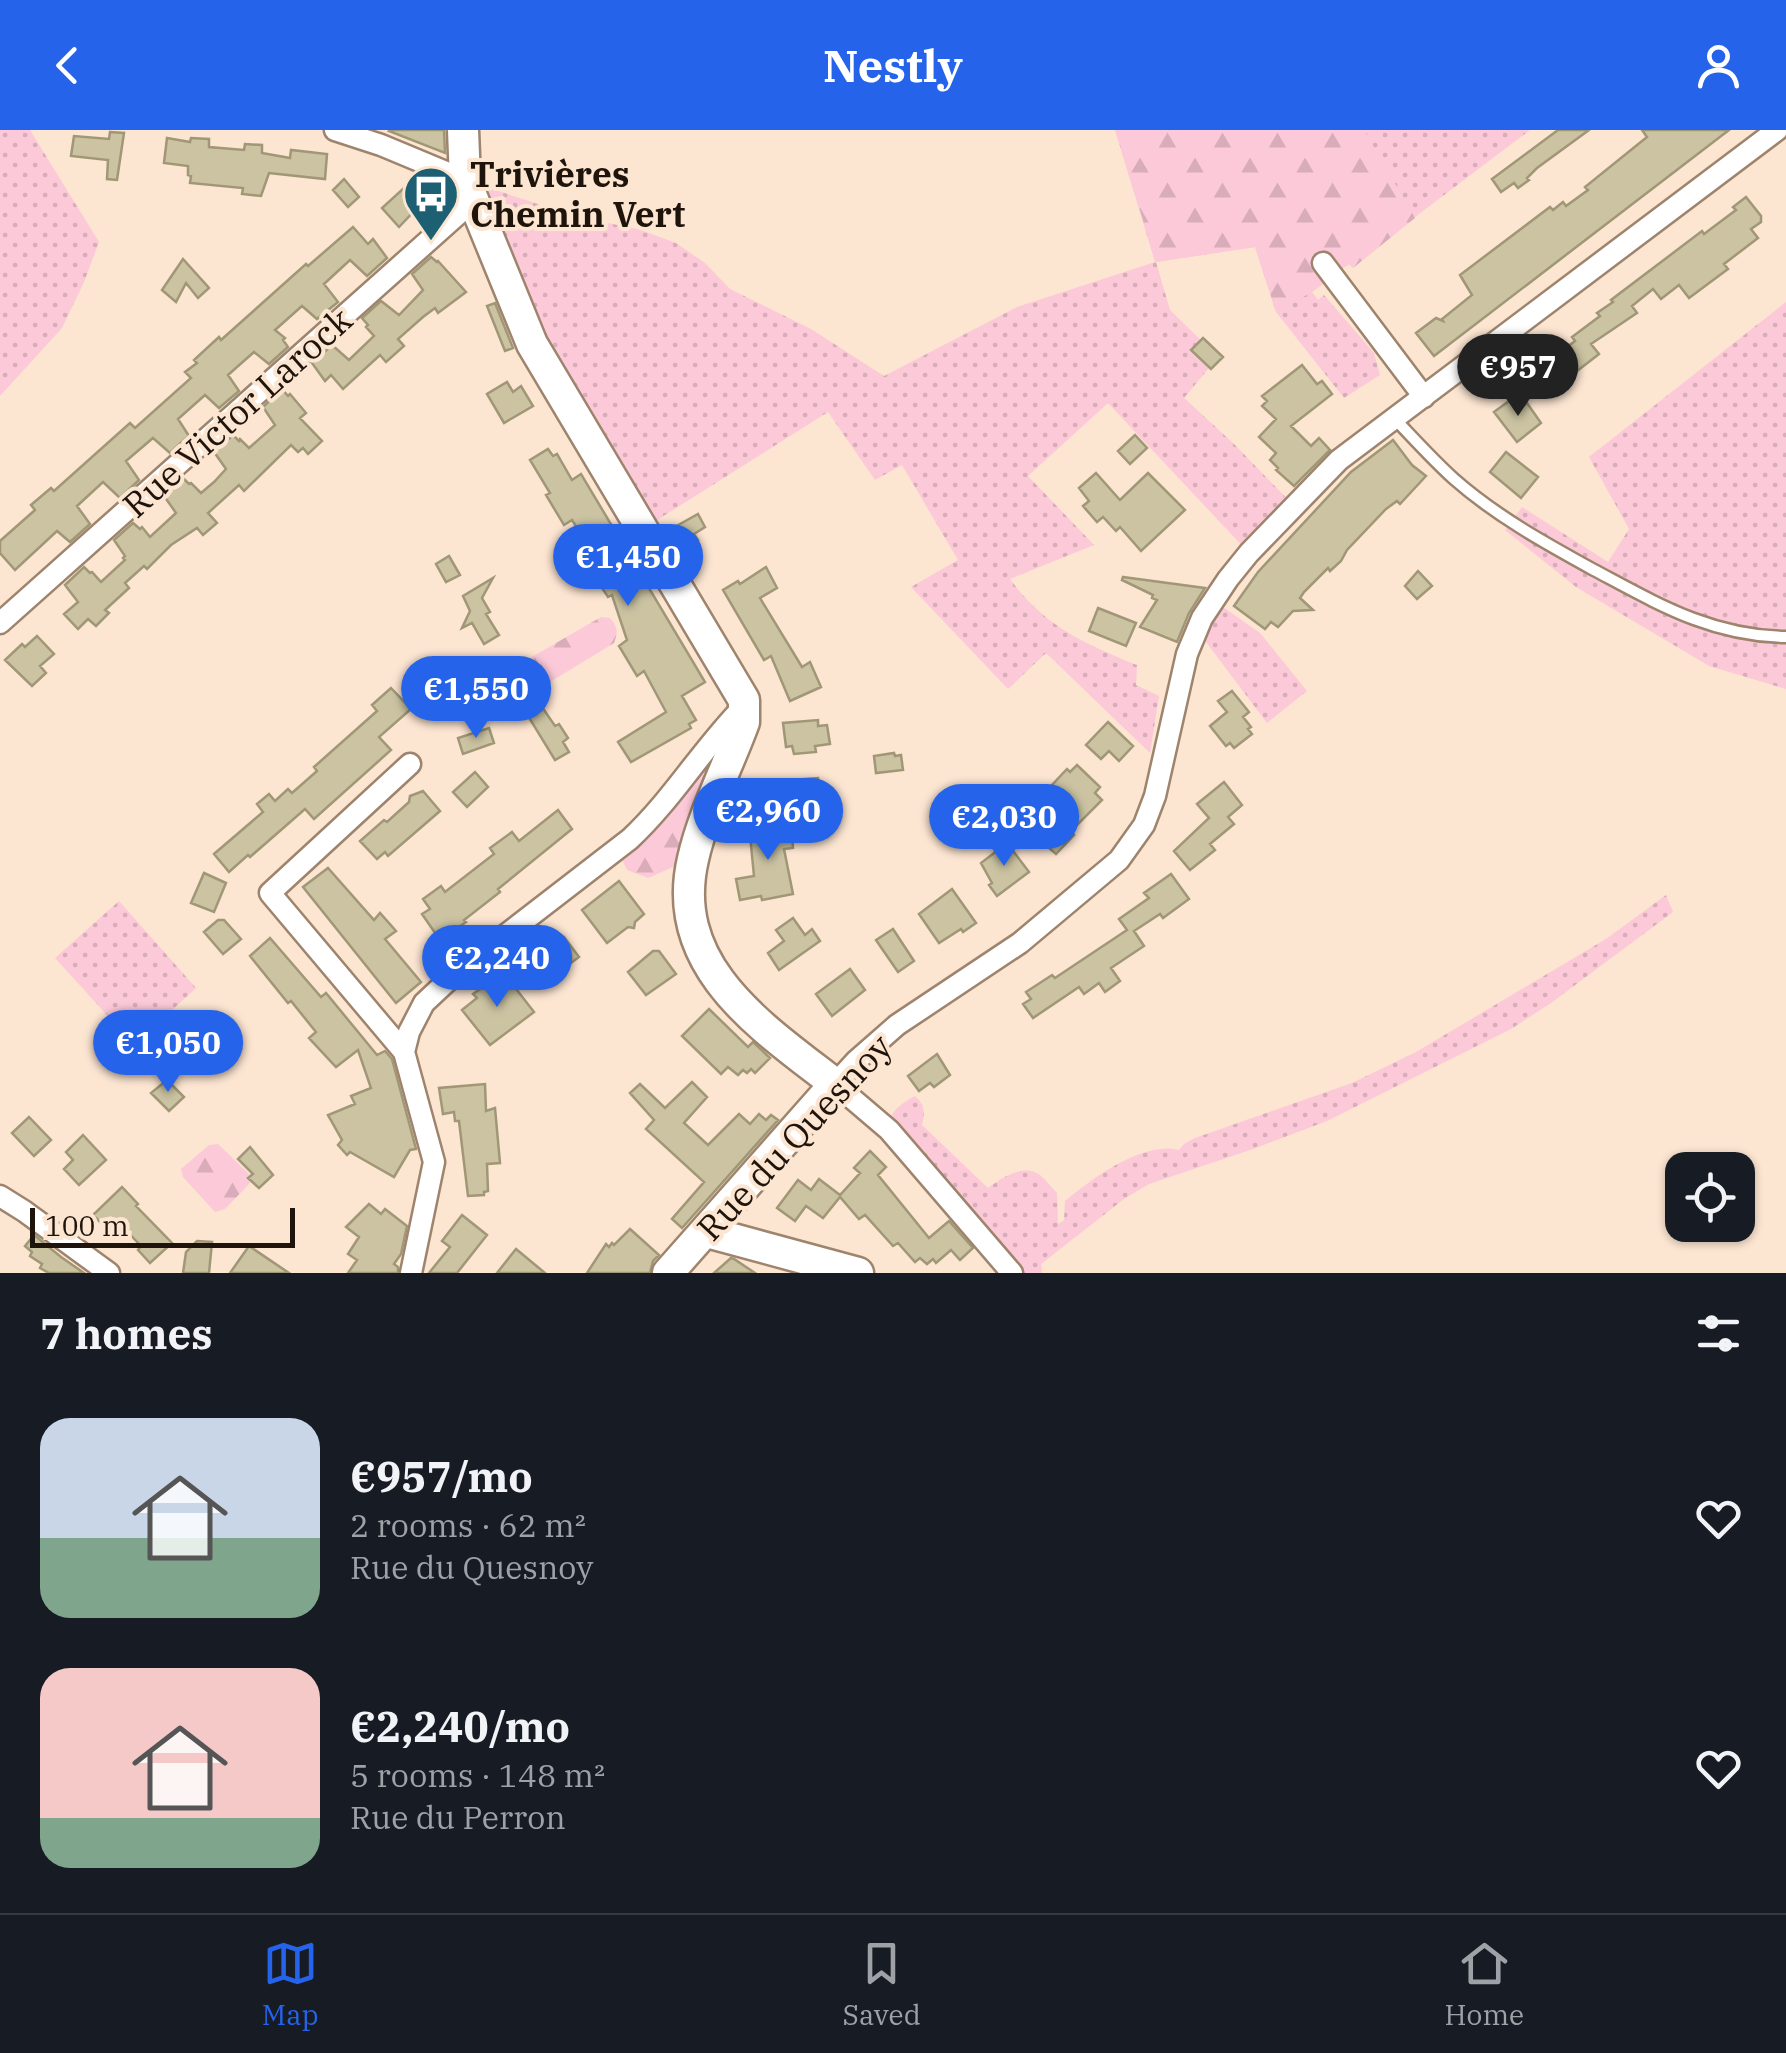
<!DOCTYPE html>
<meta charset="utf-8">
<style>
:root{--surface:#171b24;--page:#242831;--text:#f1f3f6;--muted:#9ea1a6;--line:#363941;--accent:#2563eb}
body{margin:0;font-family:"IBM Plex Serif",serif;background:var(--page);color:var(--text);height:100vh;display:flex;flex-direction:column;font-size:38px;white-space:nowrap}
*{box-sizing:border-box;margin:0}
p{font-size:32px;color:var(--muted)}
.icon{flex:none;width:55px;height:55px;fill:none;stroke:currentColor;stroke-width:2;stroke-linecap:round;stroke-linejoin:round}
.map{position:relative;height:1143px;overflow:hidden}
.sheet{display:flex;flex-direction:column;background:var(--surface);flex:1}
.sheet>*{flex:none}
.tools{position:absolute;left:1665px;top:1022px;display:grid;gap:20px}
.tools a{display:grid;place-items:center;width:90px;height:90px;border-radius:20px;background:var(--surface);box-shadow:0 2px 8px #0004;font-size:50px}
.scale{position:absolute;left:30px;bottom:25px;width:265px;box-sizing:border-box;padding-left:10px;border:5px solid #1e140c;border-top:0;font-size:28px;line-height:35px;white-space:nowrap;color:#1e140c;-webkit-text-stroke:8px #fce5d1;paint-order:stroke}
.price{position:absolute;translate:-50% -85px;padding:0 22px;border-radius:35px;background:var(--accent);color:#fff;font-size:32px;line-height:65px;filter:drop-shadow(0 2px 5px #0008)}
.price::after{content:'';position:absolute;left:50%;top:60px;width:30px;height:22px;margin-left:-15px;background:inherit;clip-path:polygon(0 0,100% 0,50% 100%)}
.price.active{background:#222;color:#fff}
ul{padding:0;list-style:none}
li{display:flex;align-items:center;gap:30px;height:250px;padding:0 40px}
li span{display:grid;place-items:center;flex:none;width:280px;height:200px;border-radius:30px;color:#555}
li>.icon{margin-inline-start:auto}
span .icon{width:120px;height:120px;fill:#fffc;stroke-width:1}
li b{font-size:42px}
h2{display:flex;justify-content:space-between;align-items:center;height:120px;padding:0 40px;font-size:42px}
header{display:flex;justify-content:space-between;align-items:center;height:130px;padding:0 40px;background:var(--accent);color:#fff;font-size:45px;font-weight:800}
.tabs{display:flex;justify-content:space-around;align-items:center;height:140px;border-top:2px solid var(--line);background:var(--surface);font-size:28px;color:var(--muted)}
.tabs a{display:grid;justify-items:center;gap:5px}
.tabs .active{color:var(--accent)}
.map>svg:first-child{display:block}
.grass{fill:url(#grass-dots)}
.forest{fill:url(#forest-firs)}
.building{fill:#cbc3a2;stroke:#a09777;stroke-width:2.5}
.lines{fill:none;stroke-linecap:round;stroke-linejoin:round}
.lane-casing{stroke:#9e846d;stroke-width:15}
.street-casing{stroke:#9e846d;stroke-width:25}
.secondary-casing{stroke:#9e846d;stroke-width:35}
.lane{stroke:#fff;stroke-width:10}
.street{stroke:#fff;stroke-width:20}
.secondary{stroke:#fff;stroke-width:30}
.labels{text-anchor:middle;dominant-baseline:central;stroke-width:8;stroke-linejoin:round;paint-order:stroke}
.poi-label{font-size:35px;font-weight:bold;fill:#1e140c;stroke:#fce5d1;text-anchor:start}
.street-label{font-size:35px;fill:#1e140c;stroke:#fce5d1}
</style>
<header><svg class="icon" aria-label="back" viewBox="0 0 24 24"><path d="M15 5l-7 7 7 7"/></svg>Nestly<svg class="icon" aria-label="person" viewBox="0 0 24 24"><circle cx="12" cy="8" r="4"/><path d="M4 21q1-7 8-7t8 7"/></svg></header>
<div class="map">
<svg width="1786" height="1143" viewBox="0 0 1786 1143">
<defs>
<pattern id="grass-dots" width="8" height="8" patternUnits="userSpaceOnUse" patternTransform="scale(2.5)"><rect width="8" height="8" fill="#fcc9d8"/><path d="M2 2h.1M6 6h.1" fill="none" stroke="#d8acb8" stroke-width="1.8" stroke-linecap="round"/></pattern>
<pattern id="forest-firs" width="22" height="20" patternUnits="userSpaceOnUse" patternTransform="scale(2.5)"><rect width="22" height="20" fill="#fcc9d8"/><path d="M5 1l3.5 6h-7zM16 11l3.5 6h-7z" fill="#d8acb8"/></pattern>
</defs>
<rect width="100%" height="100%" fill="#fce5d1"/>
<path class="grass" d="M 0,0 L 30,0 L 99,112 L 84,152 L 62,198 L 0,266 Z
M 1115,0 L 1530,0 L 1415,87 L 1353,138 L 1349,134 L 1312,162 L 1318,170 L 1324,165 L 1374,223 L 1380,245 L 1344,268 L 1276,182 L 1255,117 L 1156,132 L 1170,180 L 1218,227 L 1184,268 L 1234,314 L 1294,376 L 1249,423 L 1108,273 L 1028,346 L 1094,415 L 1010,449 C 1044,496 1085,514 1137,535 L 1136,555 L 1159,566 L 1150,623 L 1046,523 L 1008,559 L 911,457 L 958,430 L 902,335 L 875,350 L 828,282 L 643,399 L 532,214 L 465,50 L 541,75 L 592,90 L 638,99 L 676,113 L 705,133 L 730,159 L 811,199 L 884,246 L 1017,177 L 1155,132 Z
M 1786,172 L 1786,559 L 1709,536 L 1576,457 L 1505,400 L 1522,377 L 1608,432 L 1629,399 L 1589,327 Z
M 1213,470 L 1260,503 L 1307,561 L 1267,593 L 1206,512 L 1195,505 Z
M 1666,765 L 1673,782 L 1551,873 L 1511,899 L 1327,991 L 1253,1019 L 1149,1054 L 1124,1069 L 1041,1134 L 1042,1143 L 1011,1143 L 889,991 C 894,978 903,973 915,966 C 925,975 925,982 922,995 L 988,1058 C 1001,1048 1024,1033 1040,1045 C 1046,1050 1052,1058 1057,1063 L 1058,1094 L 1064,1090 L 1065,1071 C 1091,1049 1144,1010 1179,1020 L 1184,1014 L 1195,1008 L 1352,953 L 1416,922 L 1606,809 Z
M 119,771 L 196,858 L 169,883 L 181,897 L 147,929 L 55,828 Z"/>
<path class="forest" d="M 1115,0 L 1364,0 L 1415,88 L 1353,138 L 1349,134 L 1312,162 L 1276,182 L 1255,117 L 1156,132 Z
M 601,487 L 610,488 C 618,497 618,502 614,513 L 509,577 L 492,550 Z
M 722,615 L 680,734 L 648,748 L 627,740 L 617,719 Z
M 218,1014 L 249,1044 L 250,1053 L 225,1079 L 215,1082 L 183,1047 L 181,1039 L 209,1015 Z"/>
<path class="building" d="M 390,0 L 444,0 L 445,23 L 389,1 Z
M 1558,0 L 1589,0 L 1537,38 L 1527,48 L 1529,50 L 1518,58 L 1514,53 L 1501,62 L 1492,49 Z
M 1642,0 L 1729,0 L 1434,226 L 1416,203 L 1436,188 L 1443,191 L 1442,189 L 1472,165 L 1460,145 L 1550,77 L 1553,80 L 1563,72 L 1566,76 L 1588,60 L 1585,57 L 1647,7 Z
M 110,2 L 124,3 L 117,50 L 107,49 L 108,30 L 71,26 L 74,6 L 109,9 Z
M 167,8 L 190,12 L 191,8 L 209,9 L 209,17 L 244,20 L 245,14 L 262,15 L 262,23 L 290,28 L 291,20 L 327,24 L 325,49 L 269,43 L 261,66 L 242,64 L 243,58 L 190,53 L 191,46 L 188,45 L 188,36 L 164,33 Z
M 344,49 L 359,67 L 348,77 L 333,60 Z
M 404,58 L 420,75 L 399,97 L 382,78 Z
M 1746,67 L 1761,86 L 1761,92 L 1751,99 L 1758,108 L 1724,134 L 1728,139 L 1689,168 L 1679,155 L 1661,169 L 1653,159 L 1632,176 L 1637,183 L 1591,214 L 1599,224 L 1572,245 L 1557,225 L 1575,211 L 1572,207 L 1600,186 L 1597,183 L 1613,172 L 1611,170 L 1702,101 L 1704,104 L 1736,80 L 1733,77 Z
M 353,97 L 368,114 L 373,109 L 387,128 L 367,146 L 350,130 L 324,154 L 338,172 L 317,189 L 302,176 L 275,200 L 285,208 L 283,210 L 288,217 L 269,234 L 254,222 L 228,245 L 239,261 L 219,278 L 205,265 L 178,289 L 189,306 L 184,310 L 170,323 L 153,308 L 126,331 L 139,350 L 120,368 L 103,352 L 77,376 L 90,394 L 70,412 L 57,401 L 15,440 L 0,423 L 0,411 L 35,380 L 31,375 L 51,358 L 54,361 L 130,293 L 135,298 L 191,248 L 185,242 L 197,233 L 194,230 L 219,207 L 221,210 L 306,134 L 308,136 Z
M 431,127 L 437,132 L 438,131 L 466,162 L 438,183 L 435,178 L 423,187 L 398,209 L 404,216 L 386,232 L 380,225 L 343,259 L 331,245 L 325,251 L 312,233 L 332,215 L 349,230 L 374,206 L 366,197 L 368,195 L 362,188 L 381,171 L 399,185 L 423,160 L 412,144 Z
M 183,129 L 209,158 L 198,168 L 186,153 L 176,172 L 162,160 Z
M 495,173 L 513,218 L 505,221 L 487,176 Z
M 1203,208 L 1223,227 L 1211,239 L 1191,220 Z
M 1302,235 L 1317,254 L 1322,251 L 1332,264 L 1291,296 L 1311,316 L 1319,308 L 1330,320 L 1294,356 L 1276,340 L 1278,338 L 1270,330 L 1276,323 L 1259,307 L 1276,289 L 1262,276 L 1267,271 L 1262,266 Z
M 507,252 L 513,262 L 521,256 L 533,276 L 504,293 L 487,264 Z
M 282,259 L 288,266 L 290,264 L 306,283 L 300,288 L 322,311 L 308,324 L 303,318 L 298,322 L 291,315 L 244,361 L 239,355 L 208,383 L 217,393 L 203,405 L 197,398 L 171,415 L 147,439 L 144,436 L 125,453 L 129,458 L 105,480 L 109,483 L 96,496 L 88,489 L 78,499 L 64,484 L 78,472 L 65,455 L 84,437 L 90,443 L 92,442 L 101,452 L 125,430 L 123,428 L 125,426 L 114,410 L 133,393 L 140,399 L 142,397 L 150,407 L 176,383 L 164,366 L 183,348 L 189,354 L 191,353 L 201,363 L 214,352 L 226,339 L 214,322 L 233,305 L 239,311 L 240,309 L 249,318 L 275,295 L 263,277 Z
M 1513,268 L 1520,278 L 1527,273 L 1541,293 L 1517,312 L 1494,282 Z
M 1135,305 L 1147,318 L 1130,334 L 1118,321 Z
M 1393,310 L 1412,335 L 1426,346 L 1400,374 L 1397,371 L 1386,379 L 1347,420 L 1341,431 L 1330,441 L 1328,438 L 1304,462 L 1300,468 L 1313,480 L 1293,481 L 1278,497 L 1271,492 L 1265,499 L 1234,476 L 1258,442 L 1351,342 Z
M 548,319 L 553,326 L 557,324 L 572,350 L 581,344 L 705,552 L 682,566 L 696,590 L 689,594 L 691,598 L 631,632 L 618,612 L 666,582 L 644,541 L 637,546 L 619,516 L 627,510 L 612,465 L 608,467 L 588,437 L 600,430 L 584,403 L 581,404 L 572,390 L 564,395 L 546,365 L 550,363 L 530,330 Z
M 1506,322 L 1538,347 L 1521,368 L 1490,342 Z
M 1096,343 L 1120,370 L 1148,343 L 1185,380 L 1141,421 L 1120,397 L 1116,401 L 1103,387 L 1097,392 L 1083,376 L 1089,371 L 1079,358 Z
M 698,384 L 705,397 L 694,404 L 698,410 L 677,421 L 666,402 Z
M 449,426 L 460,445 L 446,452 L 436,434 Z
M 766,437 L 777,458 L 760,468 L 802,537 L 810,532 L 821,557 L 790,571 L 771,526 L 764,530 L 723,460 L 738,451 L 740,454 Z
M 1418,441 L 1432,456 L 1417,469 L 1405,456 Z
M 1123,447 L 1205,458 L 1189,483 L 1177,512 L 1140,497 L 1157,470 L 1152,468 L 1153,465 L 1122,450 Z
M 493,448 L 482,468 L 490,482 L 486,484 L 499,505 L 484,514 L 472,493 L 462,498 L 470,481 L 463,466 Z
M 1098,478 L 1136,493 L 1126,516 L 1089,501 Z
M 37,506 L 54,524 L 40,536 L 46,543 L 32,556 L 5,530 L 22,514 L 25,517 Z
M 435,553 L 441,553 L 464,565 L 454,585 L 427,571 Z
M 391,558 L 411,579 L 379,607 L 391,620 L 314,689 L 305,679 L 250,727 L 248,725 L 229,742 L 214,724 L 263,682 L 257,674 L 269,664 L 275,671 L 288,659 L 292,663 L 317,641 L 314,637 L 377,581 L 372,575 Z
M 1232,561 L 1249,582 L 1243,587 L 1251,597 L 1248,599 L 1252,604 L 1234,618 L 1230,613 L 1226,616 L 1210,596 L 1227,582 L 1218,571 Z
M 542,577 L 555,596 L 559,594 L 568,608 L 563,612 L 569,622 L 555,630 L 528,586 Z
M 818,590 L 818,596 L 827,595 L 830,614 L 815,616 L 816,622 L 794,624 L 792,616 L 786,617 L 783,593 Z
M 1108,592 L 1133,616 L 1119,631 L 1109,621 L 1101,629 L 1086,615 Z
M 489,598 L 494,613 L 463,624 L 458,608 Z
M 894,623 L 895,626 L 901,625 L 903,640 L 876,643 L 874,626 Z
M 1077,635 L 1100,657 L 1095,663 L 1102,670 L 1071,701 L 1074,705 L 1056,724 L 1021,694 L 1056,659 L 1052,655 L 1067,639 L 1070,642 Z
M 475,642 L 488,657 L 467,677 L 453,662 Z
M 818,648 L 820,667 L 782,672 L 779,651 Z
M 1224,652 L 1242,675 L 1228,687 L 1234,694 L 1210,714 L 1215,720 L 1190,740 L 1174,721 L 1209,688 L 1197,674 Z
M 423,661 L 440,681 L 388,726 L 385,722 L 377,729 L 360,711 L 384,690 L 387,692 L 409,672 L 410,666 Z
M 558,680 L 572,699 L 498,759 L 500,762 L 464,790 L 466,792 L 440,810 L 422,784 L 430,779 L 423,769 L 441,756 L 445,762 L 494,724 L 490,718 L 512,702 L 519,711 Z
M 784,692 L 785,703 L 792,702 L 793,718 L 784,719 L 793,764 L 762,770 L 761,766 L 740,770 L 736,749 L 754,746 L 749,695 Z
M 1007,713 L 1029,742 L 997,766 L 989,755 L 992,753 L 981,733 Z
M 328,738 L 374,790 L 380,783 L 396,801 L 385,809 L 421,852 L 396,873 L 303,757 Z
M 204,743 L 226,753 L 214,782 L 191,773 Z
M 1171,744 L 1189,769 L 1163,788 L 1160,784 L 1134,801 L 1144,816 L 1111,838 L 1120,851 L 1105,862 L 1099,853 L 1084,864 L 1079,857 L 1033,888 L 1023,874 L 1031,869 L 1026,862 L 1052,845 L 1055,848 L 1127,800 L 1119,789 L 1149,768 L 1144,763 Z
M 619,751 L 644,784 L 635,792 L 634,798 L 628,797 L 607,813 L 582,780 Z
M 952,759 L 976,793 L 963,802 L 961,799 L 939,813 L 919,784 Z
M 793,788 L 805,805 L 812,799 L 820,811 L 779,840 L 768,823 L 784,811 L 776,800 Z
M 218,790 L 224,790 L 241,809 L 223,824 L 204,802 Z
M 893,799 L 914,831 L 898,842 L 876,810 Z
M 564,807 L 579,827 L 553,846 L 539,828 Z
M 270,808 L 321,867 L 326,863 L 377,925 L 385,921 L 392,929 L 416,1019 L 410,1020 L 394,1047 L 350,1022 L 347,1025 L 338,1015 L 342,1010 L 328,985 L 355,974 L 351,966 L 371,958 L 358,920 L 336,937 L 309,908 L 316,902 L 291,871 L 288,873 L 250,826 Z
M 653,821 L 659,821 L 676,844 L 646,865 L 628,842 Z
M 850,839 L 865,860 L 832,886 L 816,864 Z
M 506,846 L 534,882 L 490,915 L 462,880 L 477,868 L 473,864 L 489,853 L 492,857 Z
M 709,879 L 748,917 L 753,912 L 770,928 L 755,943 L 751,939 L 747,943 L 743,940 L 738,945 L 728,937 L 721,944 L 682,906 Z
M 937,924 L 950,945 L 934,957 L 930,953 L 919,961 L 908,946 Z
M 167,950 L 184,967 L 169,981 L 151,963 Z
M 692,952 L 707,967 L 684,993 L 708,1015 L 739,984 L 750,994 L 759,984 L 766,990 L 771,985 L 778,990 L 682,1098 L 672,1089 L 704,1052 L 646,999 L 654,990 L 630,963 L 640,954 L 665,978 Z
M 485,954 L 486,981 L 495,978 L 500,1033 L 487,1034 L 488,1061 L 484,1062 L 484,1065 L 468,1066 L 459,991 L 455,991 L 454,982 L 443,984 L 439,958 Z
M 29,987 L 51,1010 L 34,1026 L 12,1003 Z
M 83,1005 L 106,1030 L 79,1055 L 64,1039 L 73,1030 L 66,1022 Z
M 250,1017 L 273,1045 L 259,1058 L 248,1048 L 253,1044 L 238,1029 Z
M 870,1021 L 886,1037 L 878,1045 L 929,1108 L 949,1091 L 973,1118 L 960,1130 L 951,1120 L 936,1133 L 933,1129 L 927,1134 L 920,1128 L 915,1132 L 898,1113 L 893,1116 L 865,1085 L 859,1089 L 840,1067 L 823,1088 L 806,1076 L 795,1091 L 777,1078 L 798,1050 L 811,1060 L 819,1049 L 840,1065 L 860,1043 L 854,1038 Z
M 122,1057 L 138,1074 L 136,1076 L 172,1113 L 150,1133 L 138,1120 L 141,1116 L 118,1092 L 109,1101 L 93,1085 Z
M 369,1074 L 381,1084 L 385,1079 L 407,1096 L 401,1124 L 394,1134 L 398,1137 L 398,1143 L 348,1143 L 357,1130 L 348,1124 L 359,1107 L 346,1097 Z
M 462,1085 L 487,1105 L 457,1143 L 429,1143 L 450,1117 L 442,1111 Z
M 630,1099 L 659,1125 L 653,1131 L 650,1143 L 587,1143 L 606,1114 L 609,1117 L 612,1113 L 614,1115 Z
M 34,1105 L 61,1127 L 84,1143 L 49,1143 L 40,1138 L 42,1134 L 30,1126 L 32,1122 L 25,1116 Z
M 197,1111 L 212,1112 L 209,1143 L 183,1143 L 186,1122 Z
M 249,1116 L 289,1143 L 230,1143 Z
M 516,1119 L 545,1143 L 497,1143 Z
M 731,1128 L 734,1129 L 755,1143 L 714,1143 Z"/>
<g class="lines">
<g class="lane-casing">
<path id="lane" d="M 1395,289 C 1414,309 1433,330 1454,349 C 1496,386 1545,413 1594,440 C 1658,474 1711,506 1786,507"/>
</g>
<g class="street-casing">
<path id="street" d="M 335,0 L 381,15 L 465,50
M 1323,133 L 1424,267
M 0,493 L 474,70
M 404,922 L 270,763 L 410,634
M 0,1066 L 24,1081 L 109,1143
M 411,1143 L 434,1032 L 404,922 L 409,902 L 424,873 L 455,844 L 630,709 C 673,669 703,617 745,575
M 1012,1143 L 889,1000 L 835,954 L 856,931 L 897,895 L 1020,813 L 1119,730 L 1144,695 L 1155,666 L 1187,524 L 1202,488 L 1228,449 L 1249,423 L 1339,330 L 1777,0"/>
</g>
<g class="secondary-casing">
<path id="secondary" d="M 463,0 L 465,50 L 532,214 L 744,570 L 744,592 C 728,636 703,684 693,729 C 668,837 762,897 835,954 L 668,1143
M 707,1102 L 858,1143"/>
</g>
<use href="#lane" class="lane"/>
<use href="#street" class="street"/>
<use href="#secondary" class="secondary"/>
</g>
<defs>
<g id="bus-pin" transform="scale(2.875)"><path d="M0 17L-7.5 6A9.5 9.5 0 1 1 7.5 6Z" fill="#1d6073" stroke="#fce5d1"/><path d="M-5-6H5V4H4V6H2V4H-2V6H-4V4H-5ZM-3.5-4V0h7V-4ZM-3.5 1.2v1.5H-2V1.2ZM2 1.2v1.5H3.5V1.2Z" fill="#fff"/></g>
</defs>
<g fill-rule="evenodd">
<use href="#bus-pin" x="431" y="64"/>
</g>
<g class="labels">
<g class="poi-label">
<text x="470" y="44">Trivières<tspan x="470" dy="40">Chemin Vert</tspan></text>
</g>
<g class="street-label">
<text transform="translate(237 282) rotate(-42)">Rue Victor Larock</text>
<text transform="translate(794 1007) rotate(-47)">Rue du Quesnoy</text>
</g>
</g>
</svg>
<div class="tools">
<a><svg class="icon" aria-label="locate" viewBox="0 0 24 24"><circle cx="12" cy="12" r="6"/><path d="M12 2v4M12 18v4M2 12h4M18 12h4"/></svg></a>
</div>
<div class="scale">100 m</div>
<b class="price active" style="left:1518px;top:289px">€957</b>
<b class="price" style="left:628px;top:479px">€1,450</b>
<b class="price" style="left:476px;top:611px">€1,550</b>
<b class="price" style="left:768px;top:733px">€2,960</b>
<b class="price" style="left:1004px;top:739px">€2,030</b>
<b class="price" style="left:497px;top:880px">€2,240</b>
<b class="price" style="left:168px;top:965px">€1,050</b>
</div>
<section class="sheet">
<h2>7 homes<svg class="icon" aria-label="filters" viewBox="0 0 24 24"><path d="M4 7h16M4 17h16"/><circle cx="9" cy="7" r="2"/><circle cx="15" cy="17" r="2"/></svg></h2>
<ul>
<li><span style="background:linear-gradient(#c9d6e8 60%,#7fa58c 0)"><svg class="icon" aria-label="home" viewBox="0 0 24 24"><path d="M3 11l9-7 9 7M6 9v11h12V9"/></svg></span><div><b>€957/mo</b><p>2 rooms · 62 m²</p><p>Rue du Quesnoy</p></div><svg class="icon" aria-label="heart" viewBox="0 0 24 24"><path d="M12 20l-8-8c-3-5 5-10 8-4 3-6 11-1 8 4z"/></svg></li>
<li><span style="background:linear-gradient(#f6c9c9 75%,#7fa58c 0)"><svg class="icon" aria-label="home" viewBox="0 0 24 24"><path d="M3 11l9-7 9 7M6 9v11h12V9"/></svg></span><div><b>€2,240/mo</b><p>5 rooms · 148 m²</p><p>Rue du Perron</p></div><svg class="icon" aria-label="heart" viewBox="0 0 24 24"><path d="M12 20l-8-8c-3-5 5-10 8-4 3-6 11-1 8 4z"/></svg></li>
</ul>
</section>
<nav class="tabs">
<a class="active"><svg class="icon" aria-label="map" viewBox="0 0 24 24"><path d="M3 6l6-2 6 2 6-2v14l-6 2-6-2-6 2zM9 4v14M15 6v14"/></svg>Map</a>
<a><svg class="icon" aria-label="saved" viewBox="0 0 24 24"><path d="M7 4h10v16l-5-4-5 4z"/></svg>Saved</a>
<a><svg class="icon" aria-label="home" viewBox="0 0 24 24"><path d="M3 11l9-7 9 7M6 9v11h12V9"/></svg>Home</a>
</nav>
